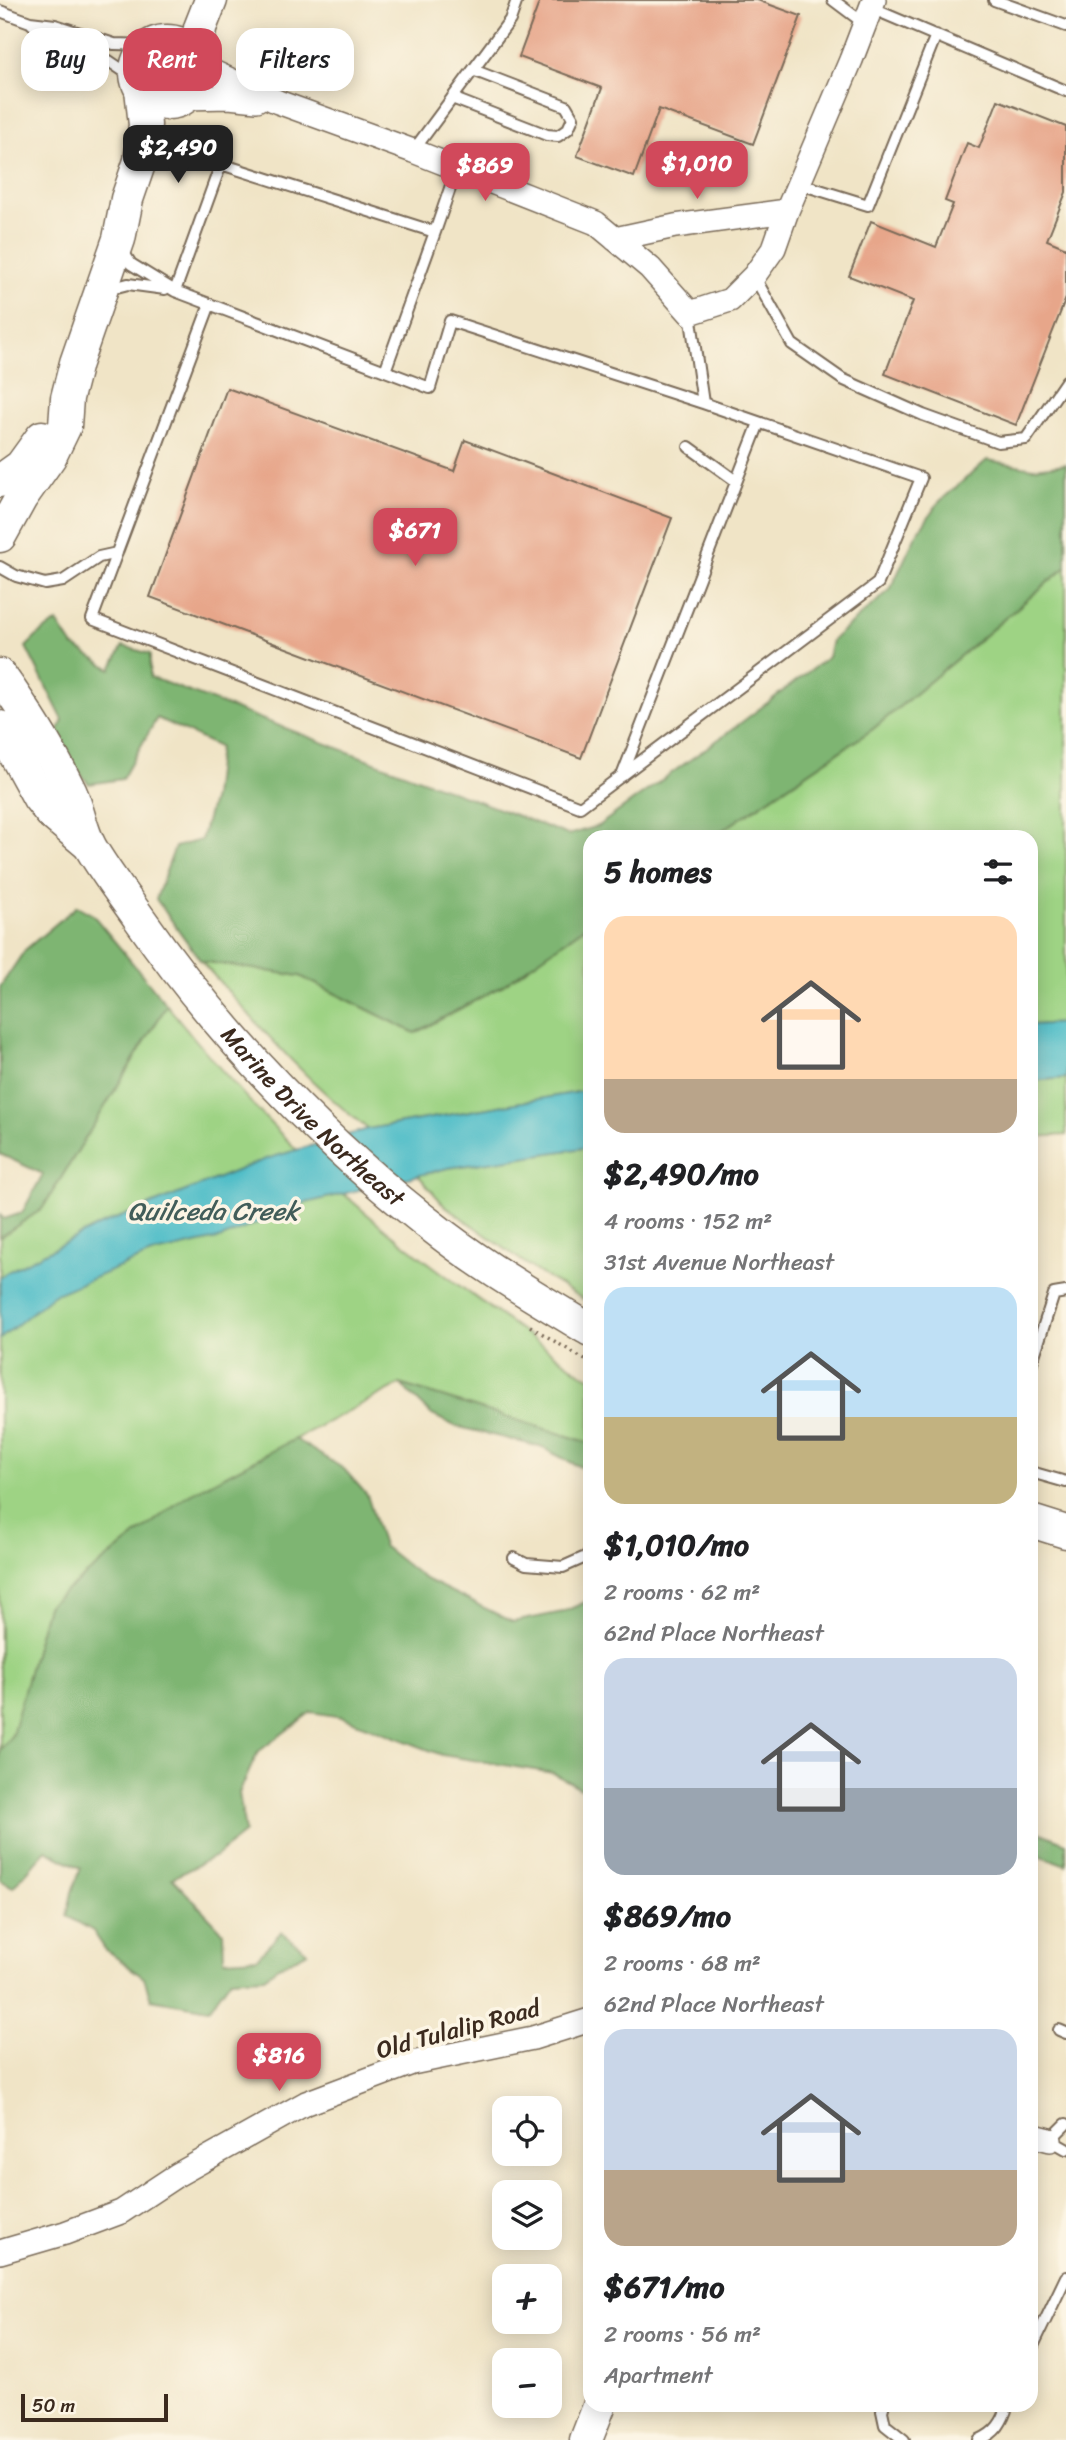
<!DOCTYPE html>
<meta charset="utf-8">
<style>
:root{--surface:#fff;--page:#f2f2f2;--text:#202124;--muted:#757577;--accent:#d1495b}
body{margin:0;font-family:Sriracha,sans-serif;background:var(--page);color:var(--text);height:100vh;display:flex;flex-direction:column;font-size:26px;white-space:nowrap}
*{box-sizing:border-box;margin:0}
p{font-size:23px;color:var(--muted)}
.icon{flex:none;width:38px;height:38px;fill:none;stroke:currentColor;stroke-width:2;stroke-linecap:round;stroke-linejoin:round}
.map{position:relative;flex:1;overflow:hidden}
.panel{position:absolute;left:583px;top:830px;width:455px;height:1582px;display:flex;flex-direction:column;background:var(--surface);border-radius:21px;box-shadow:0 4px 18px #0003}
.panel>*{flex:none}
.hud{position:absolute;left:21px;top:28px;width:457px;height:63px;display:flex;gap:14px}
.tools{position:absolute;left:492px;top:2096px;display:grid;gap:14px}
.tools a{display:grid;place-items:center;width:70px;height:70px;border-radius:14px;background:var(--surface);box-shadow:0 4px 18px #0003;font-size:35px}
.scale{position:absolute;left:21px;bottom:18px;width:147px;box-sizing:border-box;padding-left:7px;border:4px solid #3b2a1e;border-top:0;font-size:19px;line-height:24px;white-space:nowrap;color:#3b2a1e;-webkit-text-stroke:5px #fcf5e5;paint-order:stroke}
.price{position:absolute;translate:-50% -60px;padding:0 16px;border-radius:14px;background:var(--accent);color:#fff;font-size:23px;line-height:46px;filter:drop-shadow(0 2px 4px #0008)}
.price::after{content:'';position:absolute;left:50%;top:42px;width:21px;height:16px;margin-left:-10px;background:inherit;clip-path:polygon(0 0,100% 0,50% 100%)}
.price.current{background:#222;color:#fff}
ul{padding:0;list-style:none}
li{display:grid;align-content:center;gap:14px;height:371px;padding:0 21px}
li span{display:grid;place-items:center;height:217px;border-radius:21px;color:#555}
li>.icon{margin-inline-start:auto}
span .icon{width:126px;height:126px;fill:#fffc;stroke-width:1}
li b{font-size:30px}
h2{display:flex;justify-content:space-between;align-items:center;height:84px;padding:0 21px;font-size:30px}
.chip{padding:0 24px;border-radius:21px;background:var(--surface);box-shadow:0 4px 18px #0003;font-size:24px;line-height:63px}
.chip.current{background:var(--accent);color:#fff}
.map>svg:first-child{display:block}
.green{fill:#9ed384;stroke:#6c7e51;stroke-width:2}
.forest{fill:#7eb572;stroke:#5c7048;stroke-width:2}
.water{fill:#50bdc8;stroke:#467473;stroke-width:2}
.building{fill:#e7a68a}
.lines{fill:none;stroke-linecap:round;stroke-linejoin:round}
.lane-casing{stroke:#7a6b59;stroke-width:14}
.street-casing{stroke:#7a6b59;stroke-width:26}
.secondary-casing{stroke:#7a6b59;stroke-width:35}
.path{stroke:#7a6b59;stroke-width:3.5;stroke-dasharray:2 5;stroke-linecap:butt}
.lane{stroke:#fff;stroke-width:10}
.street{stroke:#fff;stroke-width:23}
.secondary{stroke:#fff;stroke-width:32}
.labels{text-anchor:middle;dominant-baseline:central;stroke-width:7;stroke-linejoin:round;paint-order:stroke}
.street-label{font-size:24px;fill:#3b2a1e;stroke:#fcf5e5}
.water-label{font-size:26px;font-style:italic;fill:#425d5a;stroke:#fcf5e5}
</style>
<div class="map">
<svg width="1066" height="2440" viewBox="0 0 1066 2440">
<rect width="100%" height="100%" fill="#fcf5e5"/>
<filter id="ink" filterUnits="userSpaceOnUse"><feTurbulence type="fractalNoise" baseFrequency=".0143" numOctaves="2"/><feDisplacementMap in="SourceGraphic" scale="14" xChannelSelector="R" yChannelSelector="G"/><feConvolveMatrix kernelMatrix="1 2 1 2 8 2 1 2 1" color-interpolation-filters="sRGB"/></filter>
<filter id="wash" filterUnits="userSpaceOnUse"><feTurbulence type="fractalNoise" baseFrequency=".00686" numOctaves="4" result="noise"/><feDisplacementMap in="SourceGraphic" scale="28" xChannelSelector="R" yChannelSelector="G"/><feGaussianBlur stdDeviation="1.57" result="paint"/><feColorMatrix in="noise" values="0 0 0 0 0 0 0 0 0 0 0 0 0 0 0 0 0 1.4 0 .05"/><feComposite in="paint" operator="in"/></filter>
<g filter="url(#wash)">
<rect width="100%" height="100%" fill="#f0e4c6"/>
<path class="green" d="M 1066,567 L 1066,1023 L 1031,1025 L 1031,836 L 714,836 L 873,729 Z
M 590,923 L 590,1090 L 368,1129 C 305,1081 254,1020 201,961 L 300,976 L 415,1033 L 502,986 Z
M 167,1005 C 239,1095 321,1181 412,1250 C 467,1293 524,1332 581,1373 L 590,1377 L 590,1443 L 400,1384 L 186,1496 L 47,1606 L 12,1735 L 0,1750 L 0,1237 L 42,1209 Z
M 1066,1078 L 1066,1135 L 1031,1137 L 1031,1081 Z
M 590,1147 L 590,1303 L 536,1271 L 444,1205 L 418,1175 L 448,1168 Z"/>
<path class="forest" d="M 987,460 L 1034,468 L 1066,464 L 1066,567 L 873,729 L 714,836 L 590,836 L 590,923 L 502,986 L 415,1033 L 300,976 L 201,961 L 156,899 L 175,847 L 201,840 L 213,797 L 219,747 L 157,718 L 122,779 L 89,784 L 53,743 L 63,720 L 26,647 L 39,634 L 57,622 L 72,645 L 111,669 L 123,646 L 150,654 L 150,677 L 568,835 L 598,826 L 730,731 L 828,657 L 832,640 L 890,590 L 916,535 L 939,502 Z
M 77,906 L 93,915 L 167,1005 L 42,1209 L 0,1237 L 0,1215 L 4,1219 L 22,1213 L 43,1174 L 0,1154 L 0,987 L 25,950 Z
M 400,1384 L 590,1443 L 590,1472 L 541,1447 L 455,1426 L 432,1415 Z
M 295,1439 L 344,1469 L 367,1495 L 383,1546 L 423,1578 L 513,1622 L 563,1612 L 590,1600 L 590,1793 L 553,1773 L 442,1755 L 343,1717 L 311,1712 L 258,1752 L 239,1793 L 245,1832 L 216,1856 L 172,1878 L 223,1932 L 224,1960 L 257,1958 L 281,1932 L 308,1952 L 278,1967 L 264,1977 L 231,1979 L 209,2009 L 151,1999 L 144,1978 L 105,1949 L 93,1931 L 67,1916 L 72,1892 L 81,1868 L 46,1850 L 13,1887 L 0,1880 L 0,1750 L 12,1735 L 47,1606 L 186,1496 Z
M 1031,1829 L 1066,1843 L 1066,1865 L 1031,1852 Z"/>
<path class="water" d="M 1066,1023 L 1066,1078 L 1031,1081 L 1031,1025 Z
M 590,1090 L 590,1147 L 448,1168 L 302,1204 L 222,1238 L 151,1254 L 53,1295 L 0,1339 L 0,1278 L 7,1272 L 98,1226 L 266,1159 L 368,1129 Z"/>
<g id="blocks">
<path class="building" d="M 540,0 L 757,0 L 801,16 L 753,144 L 659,109 L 634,177 L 577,156 L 602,88 L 519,57 Z
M 998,100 L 1066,127 L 1066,192 L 1047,240 L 1066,248 L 1066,298 L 1016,425 L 885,374 L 913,301 L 849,276 L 871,221 L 936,247 L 953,204 L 945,201 L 967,143 L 979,148 Z
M 227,388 L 454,471 L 465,440 L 672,518 L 581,758 L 150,597 Z"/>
</g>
</g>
<g filter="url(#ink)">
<use href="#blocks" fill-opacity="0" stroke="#7a6b59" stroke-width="2"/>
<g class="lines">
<g class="lane-casing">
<path id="lane" d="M 833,0 L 865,24
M 994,0 L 1066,26
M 871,8 L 1066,91
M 0,11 L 30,22 L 55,25 L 114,44 L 151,45
M 32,24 L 67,47 L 109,61 L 137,80
M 452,98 L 547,135 L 558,136 L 568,129 L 573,118 L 566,106 L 473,70
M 413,151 L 510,20 L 517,0
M 800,184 L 868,205 L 936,35
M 435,232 L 457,168
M 122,250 L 131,264 L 175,291 L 430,388 L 450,321 L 703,403 L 921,478 L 878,583 L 580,807 L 92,619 L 210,304
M 754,276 L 792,344 L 842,379 L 923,415 L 998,442 L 1026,439 L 1066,381
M 109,289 L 128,284 L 165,289
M 175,291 L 221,164 L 435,232 L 385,371
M 690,313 L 703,403
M 689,447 L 736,481
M 0,567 L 16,576 L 45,584 L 63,581 L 99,557 L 117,553
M 622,776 L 759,423
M 1031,1365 L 1054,1294 L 1066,1292
M 1031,1472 L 1066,1482
M 514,1558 L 526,1564 L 563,1567 L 590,1555
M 1059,2030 L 1066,2033
M 1066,2124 L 1050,2140 L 1066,2149
M 1031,2350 L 1066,2277
M 884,2404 L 882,2411 L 885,2425 L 904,2440
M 979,2440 C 996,2433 1003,2422 1008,2404"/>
</g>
<g class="street-casing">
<path id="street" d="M 198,65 L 278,102 L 413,151 L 596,223 L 650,268 L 690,313 L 730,300 L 754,276 L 774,248 L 787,211 L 851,60 L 874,0
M 185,98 L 229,97 L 257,100
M 615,239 L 675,226 L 787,211
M 1031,2135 L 1050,2140
M 0,2252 L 65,2233 L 121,2212 L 177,2175 L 306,2103 L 412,2063 L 533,2038 L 590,2020"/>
</g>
<g class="secondary-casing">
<g id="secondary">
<circle cx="167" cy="72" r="31"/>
<path d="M 197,60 L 200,28 L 211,0"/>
<path d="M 0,481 L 21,466 L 42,437"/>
<path d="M 0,536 L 21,498 L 50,457 L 65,426 L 67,398 L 76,363 L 119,239 L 127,199 L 140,161 L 145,125 L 141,89"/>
<path id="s1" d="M 0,675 C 27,713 51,751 71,793 C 79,811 81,831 91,848 C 105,872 123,895 139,918 C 222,1037 327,1147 443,1235 C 489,1270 540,1300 590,1330"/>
<path d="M 0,727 L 39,798 L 51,813 L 88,844"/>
<path d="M 1031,1521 L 1066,1532"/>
<path d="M 586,2440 L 600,2404"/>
</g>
</g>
<path class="path" d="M 530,1326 L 590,1363"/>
<use href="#lane" class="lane"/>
<use href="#street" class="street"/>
<use href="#secondary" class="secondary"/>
</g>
</g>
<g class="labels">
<g class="street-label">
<text stroke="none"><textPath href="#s1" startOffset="546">Marine Drive Northeast</textPath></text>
<text transform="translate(458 2029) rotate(-15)">Old Tulalip Road</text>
</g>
<g class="water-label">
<text x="213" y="1211">Quilceda Creek</text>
</g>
</g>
</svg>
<div class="tools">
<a><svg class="icon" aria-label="locate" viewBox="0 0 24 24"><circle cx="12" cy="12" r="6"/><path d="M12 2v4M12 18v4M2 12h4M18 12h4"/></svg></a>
<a><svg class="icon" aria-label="layers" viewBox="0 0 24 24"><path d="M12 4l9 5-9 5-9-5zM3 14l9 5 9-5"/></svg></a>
<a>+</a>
<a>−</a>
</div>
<div class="scale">50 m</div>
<b class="price current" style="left:178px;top:185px">$2,490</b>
<b class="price" style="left:697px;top:201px">$1,010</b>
<b class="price" style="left:485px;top:203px">$869</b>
<b class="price" style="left:415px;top:568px">$671</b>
<b class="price" style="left:279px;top:2093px">$816</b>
<div class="hud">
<a class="chip">Buy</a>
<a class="chip current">Rent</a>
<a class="chip">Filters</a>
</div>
<section class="panel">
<h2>5 homes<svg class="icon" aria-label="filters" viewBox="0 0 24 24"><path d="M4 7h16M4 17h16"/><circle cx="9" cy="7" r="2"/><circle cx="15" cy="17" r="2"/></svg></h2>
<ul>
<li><span style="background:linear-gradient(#ffd9b3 75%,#b9a48a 0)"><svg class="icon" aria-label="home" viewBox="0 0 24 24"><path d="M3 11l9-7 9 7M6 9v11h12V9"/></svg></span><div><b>$2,490/mo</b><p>4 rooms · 152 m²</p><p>31st Avenue Northeast</p></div></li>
<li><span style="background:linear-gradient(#bfe0f5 60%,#c2b280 0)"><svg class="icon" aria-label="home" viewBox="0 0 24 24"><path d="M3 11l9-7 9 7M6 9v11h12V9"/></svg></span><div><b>$1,010/mo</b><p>2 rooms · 62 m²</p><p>62nd Place Northeast</p></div></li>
<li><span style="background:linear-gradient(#c9d6e8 60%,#9aa5b1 0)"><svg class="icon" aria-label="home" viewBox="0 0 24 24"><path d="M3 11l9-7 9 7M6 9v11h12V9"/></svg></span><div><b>$869/mo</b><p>2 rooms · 68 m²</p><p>62nd Place Northeast</p></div></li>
<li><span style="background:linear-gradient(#c9d6e8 65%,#b9a48a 0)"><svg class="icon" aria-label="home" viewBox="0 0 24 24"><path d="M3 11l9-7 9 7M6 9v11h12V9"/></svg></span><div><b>$671/mo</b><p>2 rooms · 56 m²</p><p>Apartment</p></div></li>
</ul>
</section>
</div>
